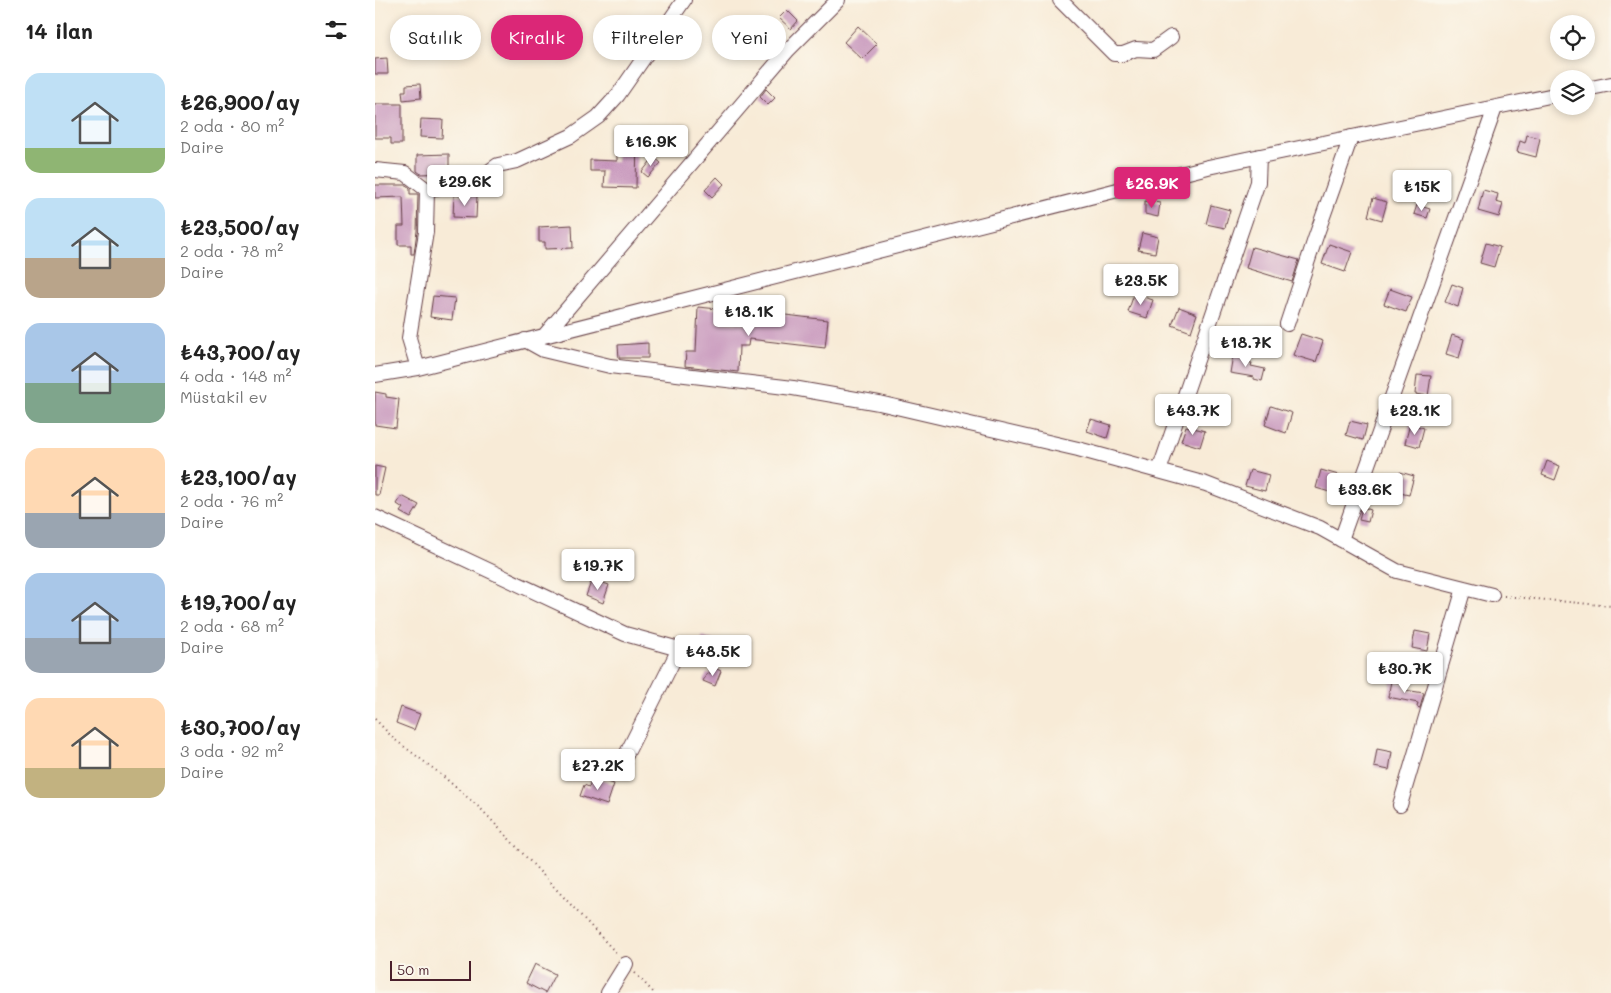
<!DOCTYPE html>
<html lang="tr">
<meta charset="utf-8">
<style>
:root{--surface:#fff;--page:#f6f6f6;--text:#222;--muted:#767676;--accent:#db2777}
body{margin:0;font-family:Mali,sans-serif;background:var(--page);color:var(--text);height:100vh;display:flex;flex-direction:column;font-size:19px;white-space:nowrap}
*{box-sizing:border-box;margin:0}
p{font-size:16px;color:var(--muted)}
.icon{flex:none;width:28px;height:28px;fill:none;stroke:currentColor;stroke-width:2;stroke-linecap:round;stroke-linejoin:round}
.map{position:relative;flex:1;overflow:hidden}
.sheet{display:flex;flex-direction:column;background:var(--surface);width:375px}
.sheet>*{flex:none}
.guide{position:absolute;left:15px;top:15px;width:475px;height:45px;display:flex;gap:10px}
.fabs{position:absolute;left:1175px;top:15px;display:grid;gap:10px}
.fabs a{display:grid;place-items:center;width:45px;height:45px;border-radius:50%;background:var(--surface);box-shadow:0 2px 8px #0003;font-size:25px}
.scale{position:absolute;left:15px;bottom:12px;width:81px;box-sizing:border-box;padding-left:5px;border:2px solid #4a1f2b;border-top:0;font-size:14px;line-height:18px;white-space:nowrap;color:#4a1f2b;-webkit-text-stroke:4px #fbf7ec;paint-order:stroke}
.price{position:absolute;translate:-50% -42px;padding:0 11px;border-radius:5px;background:#fff;color:#222;font-size:16px;line-height:32px;filter:drop-shadow(0 1px 2px #0008)}
.price::after{content:'';position:absolute;left:50%;top:30px;width:15px;height:11px;margin-left:-8px;background:inherit;clip-path:polygon(0 0,100% 0,50% 100%)}
.price.on{background:var(--accent);color:#fff}
ul{padding:0;list-style:none}
li{display:flex;align-items:center;gap:15px;height:125px;padding:0 25px}
li span{display:grid;place-items:center;flex:none;width:140px;height:100px;border-radius:15px;color:#555}
li>.icon{margin-inline-start:auto}
span .icon{width:60px;height:60px;fill:#fffc;stroke-width:1}
li b{font-size:21px}
h2{display:flex;justify-content:space-between;align-items:center;height:60px;padding:0 25px;font-size:21px}
.tag{padding:0 18px;border-radius:22px;background:var(--surface);box-shadow:0 2px 8px #0003;font-size:18px;line-height:45px}
.tag.on{background:var(--accent);color:#fff}
main{display:flex;flex:1;min-height:0}
.map>svg:first-child{display:block}
.building{fill:#c694bb}
.lines{fill:none;stroke-linecap:round;stroke-linejoin:round}
.minor-casing{stroke:#643e45;stroke-width:16}
.path{stroke:#643e45;stroke-width:2;stroke-dasharray:1 4;stroke-linecap:butt}
.minor{stroke:#fff;stroke-width:14}
</style>
<main>
<section class="sheet">
<h2>14 ilan<svg class="icon" aria-label="filters" viewBox="0 0 24 24"><path d="M4 7h16M4 17h16"/><circle cx="9" cy="7" r="2"/><circle cx="15" cy="17" r="2"/></svg></h2>
<ul>
<li><span style="background:linear-gradient(#bfe0f5 75%,#8fb573 0)"><svg class="icon" aria-label="home" viewBox="0 0 24 24"><path d="M3 11l9-7 9 7M6 9v11h12V9"/></svg></span><div><b>₺26,900/ay</b><p>2 oda · 80 m²</p><p>Daire</p></div></li>
<li><span style="background:linear-gradient(#bfe0f5 60%,#b9a48a 0)"><svg class="icon" aria-label="home" viewBox="0 0 24 24"><path d="M3 11l9-7 9 7M6 9v11h12V9"/></svg></span><div><b>₺23,500/ay</b><p>2 oda · 78 m²</p><p>Daire</p></div></li>
<li><span style="background:linear-gradient(#a9c7e8 60%,#7fa58c 0)"><svg class="icon" aria-label="home" viewBox="0 0 24 24"><path d="M3 11l9-7 9 7M6 9v11h12V9"/></svg></span><div><b>₺43,700/ay</b><p>4 oda · 148 m²</p><p>Müstakil ev</p></div></li>
<li><span style="background:linear-gradient(#ffd9b3 65%,#9aa5b1 0)"><svg class="icon" aria-label="home" viewBox="0 0 24 24"><path d="M3 11l9-7 9 7M6 9v11h12V9"/></svg></span><div><b>₺23,100/ay</b><p>2 oda · 76 m²</p><p>Daire</p></div></li>
<li><span style="background:linear-gradient(#a9c7e8 65%,#9aa5b1 0)"><svg class="icon" aria-label="home" viewBox="0 0 24 24"><path d="M3 11l9-7 9 7M6 9v11h12V9"/></svg></span><div><b>₺19,700/ay</b><p>2 oda · 68 m²</p><p>Daire</p></div></li>
<li><span style="background:linear-gradient(#ffd9b3 70%,#c2b280 0)"><svg class="icon" aria-label="home" viewBox="0 0 24 24"><path d="M3 11l9-7 9 7M6 9v11h12V9"/></svg></span><div><b>₺30,700/ay</b><p>3 oda · 92 m²</p><p>Daire</p></div></li>
</ul>
</section>
<div class="map">
<svg width="1236" height="993" viewBox="0 0 1236 993">
<rect width="100%" height="100%" fill="#fbf7ec"/>
<filter id="ink" filterUnits="userSpaceOnUse"><feTurbulence type="fractalNoise" baseFrequency=".02" numOctaves="2"/><feDisplacementMap in="SourceGraphic" scale="10" xChannelSelector="R" yChannelSelector="G"/><feConvolveMatrix kernelMatrix="1 2 1 2 8 2 1 2 1" color-interpolation-filters="sRGB"/></filter>
<filter id="wash" filterUnits="userSpaceOnUse"><feTurbulence type="fractalNoise" baseFrequency=".0096" numOctaves="4" result="noise"/><feDisplacementMap in="SourceGraphic" scale="20" xChannelSelector="R" yChannelSelector="G"/><feGaussianBlur stdDeviation="1.12" result="paint"/><feColorMatrix in="noise" values="0 0 0 0 0 0 0 0 0 0 0 0 0 0 0 0 0 1.4 0 .05"/><feComposite in="paint" operator="in"/></filter>
<g filter="url(#wash)">
<rect width="100%" height="100%" fill="#f8ebd7"/>
<g id="blocks">
<path class="building" d="M 412,10 L 423,21 L 416,29 L 404,18 Z
M 483,26 L 502,44 L 487,59 L 469,42 Z
M 12,58 L 13,74 L 0,74 L 0,59 Z
M 45,84 L 46,98 L 28,100 L 27,91 L 31,91 L 31,85 Z
M 391,89 L 400,98 L 393,105 L 385,97 Z
M 0,104 L 27,104 L 27,144 L 16,144 L 16,138 L 0,138 Z
M 46,119 L 68,120 L 67,138 L 45,137 Z
M 242,133 L 262,133 L 261,188 L 229,187 L 230,171 L 215,171 L 215,160 L 242,161 Z
M 1152,135 L 1165,138 L 1161,157 L 1142,152 L 1145,141 L 1150,143 Z
M 74,154 L 74,173 L 46,174 L 42,171 L 42,155 Z
M 279,157 L 286,163 L 273,177 L 267,172 Z
M 342,177 L 349,184 L 337,197 L 330,190 Z
M 0,185 L 31,185 L 35,188 L 35,194 L 43,194 L 42,231 L 39,254 L 36,254 L 36,245 L 23,245 L 23,226 L 29,226 L 28,197 L 0,198 Z
M 1108,190 L 1123,194 L 1121,202 L 1128,204 L 1124,217 L 1103,211 Z
M 79,195 L 102,196 L 101,218 L 78,217 Z
M 998,198 L 1012,202 L 1007,220 L 993,216 Z
M 770,201 L 785,203 L 783,217 L 770,214 Z
M 836,205 L 855,210 L 850,228 L 831,224 Z
M 1042,205 L 1055,209 L 1052,218 L 1039,214 Z
M 197,225 L 198,248 L 170,249 L 170,242 L 164,242 L 164,227 Z
M 767,233 L 783,237 L 780,253 L 763,250 Z
M 1111,243 L 1125,247 L 1119,267 L 1105,263 Z
M 954,244 L 977,252 L 970,272 L 947,264 Z
M 877,247 L 924,260 L 917,282 L 871,268 Z
M 1077,284 L 1088,288 L 1083,307 L 1070,302 Z
M 1015,289 L 1037,297 L 1031,312 L 1009,304 Z
M 759,294 L 778,300 L 772,318 L 753,312 Z
M 58,296 L 80,298 L 77,320 L 55,317 Z
M 323,307 L 343,309 L 342,322 L 383,325 L 385,312 L 453,320 L 450,348 L 374,339 L 373,346 L 364,346 L 363,372 L 310,366 L 311,352 L 321,352 Z
M 804,307 L 822,314 L 816,332 L 797,325 Z
M 926,334 L 948,341 L 941,362 L 918,355 Z
M 1077,335 L 1089,339 L 1084,358 L 1071,354 Z
M 273,343 L 273,358 L 244,358 L 243,345 Z
M 858,355 L 871,357 L 870,362 L 877,363 L 876,366 L 890,369 L 887,381 L 879,379 L 879,377 L 855,373 Z
M 1042,375 L 1056,376 L 1053,396 L 1040,394 Z
M 0,392 L 11,394 L 11,397 L 24,399 L 21,428 L 0,425 Z
M 896,406 L 917,413 L 911,433 L 890,425 Z
M 716,419 L 736,425 L 732,438 L 712,431 Z
M 975,421 L 992,425 L 988,440 L 971,435 Z
M 1035,424 L 1049,428 L 1044,447 L 1030,443 Z
M 811,426 L 830,431 L 825,447 L 806,441 Z
M 1172,461 L 1185,466 L 1180,480 L 1167,475 Z
M 0,466 L 10,468 L 4,495 L 0,495 Z
M 875,470 L 894,475 L 890,491 L 870,486 Z
M 946,470 L 974,478 L 968,496 L 941,488 Z
M 1025,472 L 1039,476 L 1034,495 L 1020,492 Z
M 27,496 L 44,505 L 36,518 L 25,512 L 28,508 L 22,504 Z
M 987,507 L 996,510 L 993,522 L 984,520 Z
M 217,579 L 234,585 L 228,603 L 211,596 Z
M 1040,631 L 1055,634 L 1052,651 L 1037,648 Z
M 328,636 L 349,645 L 344,658 L 322,649 Z
M 338,667 L 346,671 L 340,686 L 328,681 L 332,673 L 335,674 Z
M 1016,681 L 1031,684 L 1030,690 L 1049,693 L 1045,708 L 1042,707 L 1043,703 L 1013,697 Z
M 26,707 L 45,714 L 39,730 L 21,723 Z
M 1002,749 L 1017,752 L 1014,770 L 999,767 Z
M 243,758 L 248,763 L 258,763 L 255,771 L 240,764 Z
M 217,777 L 239,784 L 232,805 L 205,796 L 209,785 L 214,787 Z
M 160,964 L 180,974 L 170,993 L 151,983 Z"/>
</g>
</g>
<g filter="url(#ink)">
<use href="#blocks" fill-opacity="0" stroke="#643e45" stroke-width="1"/>
<g class="lines">
<g class="minor-casing">
<path id="minor" d="M 685,0 L 739,54 L 748,54 L 761,49 L 778,50 L 796,37
M 1211,89 L 1236,84
M 0,170 L 30,173 L 52,190 L 51,232 L 34,338 L 43,368
M 52,190 L 105,178 L 123,165 L 142,161 L 196,136 L 223,117 L 243,95 L 309,0
M 912,324 L 940,239 L 976,137
M 169,336 L 413,50 L 463,0
M 150,340 L 168,350 L 235,366 L 418,388 L 504,403 L 703,449 L 831,484 L 945,528 L 1022,571 L 1117,595
M 0,375 L 43,368 L 833,167 L 1184,94
M 784,471 L 883,182 L 884,156
M 0,517 L 250,634 L 304,649 L 251,755
M 966,540 L 1120,108
M 1025,805 L 1089,588
M 233,993 L 251,964"/>
</g>
<path class="path" d="M 1129,596 L 1236,606
M 0,719 L 19,739 L 63,772 L 106,809 L 243,955
M 260,973 L 279,993"/>
<use href="#minor" class="minor"/>
</g>
</g>
</svg>
<div class="fabs">
<a><svg class="icon" aria-label="locate" viewBox="0 0 24 24"><circle cx="12" cy="12" r="6"/><path d="M12 2v4M12 18v4M2 12h4M18 12h4"/></svg></a>
<a><svg class="icon" aria-label="layers" viewBox="0 0 24 24"><path d="M12 4l9 5-9 5-9-5zM3 14l9 5 9-5"/></svg></a>
</div>
<div class="scale">50 m</div>
<b class="price" style="left:276px;top:167px">₺16.9K</b>
<b class="price" style="left:90px;top:207px">₺29.6K</b>
<b class="price on" style="left:777px;top:209px">₺26.9K</b>
<b class="price" style="left:1047px;top:212px">₺15K</b>
<b class="price" style="left:766px;top:306px">₺23.5K</b>
<b class="price" style="left:374px;top:337px">₺18.1K</b>
<b class="price" style="left:871px;top:368px">₺18.7K</b>
<b class="price" style="left:818px;top:436px">₺43.7K</b>
<b class="price" style="left:1040px;top:436px">₺23.1K</b>
<b class="price" style="left:990px;top:515px">₺33.6K</b>
<b class="price" style="left:223px;top:591px">₺19.7K</b>
<b class="price" style="left:338px;top:677px">₺48.5K</b>
<b class="price" style="left:1030px;top:694px">₺30.7K</b>
<b class="price" style="left:223px;top:791px">₺27.2K</b>
<div class="guide">
<a class="tag">Satılık</a>
<a class="tag on">Kiralık</a>
<a class="tag">Filtreler</a>
<a class="tag">Yeni</a>
</div>
</div>
</main>
